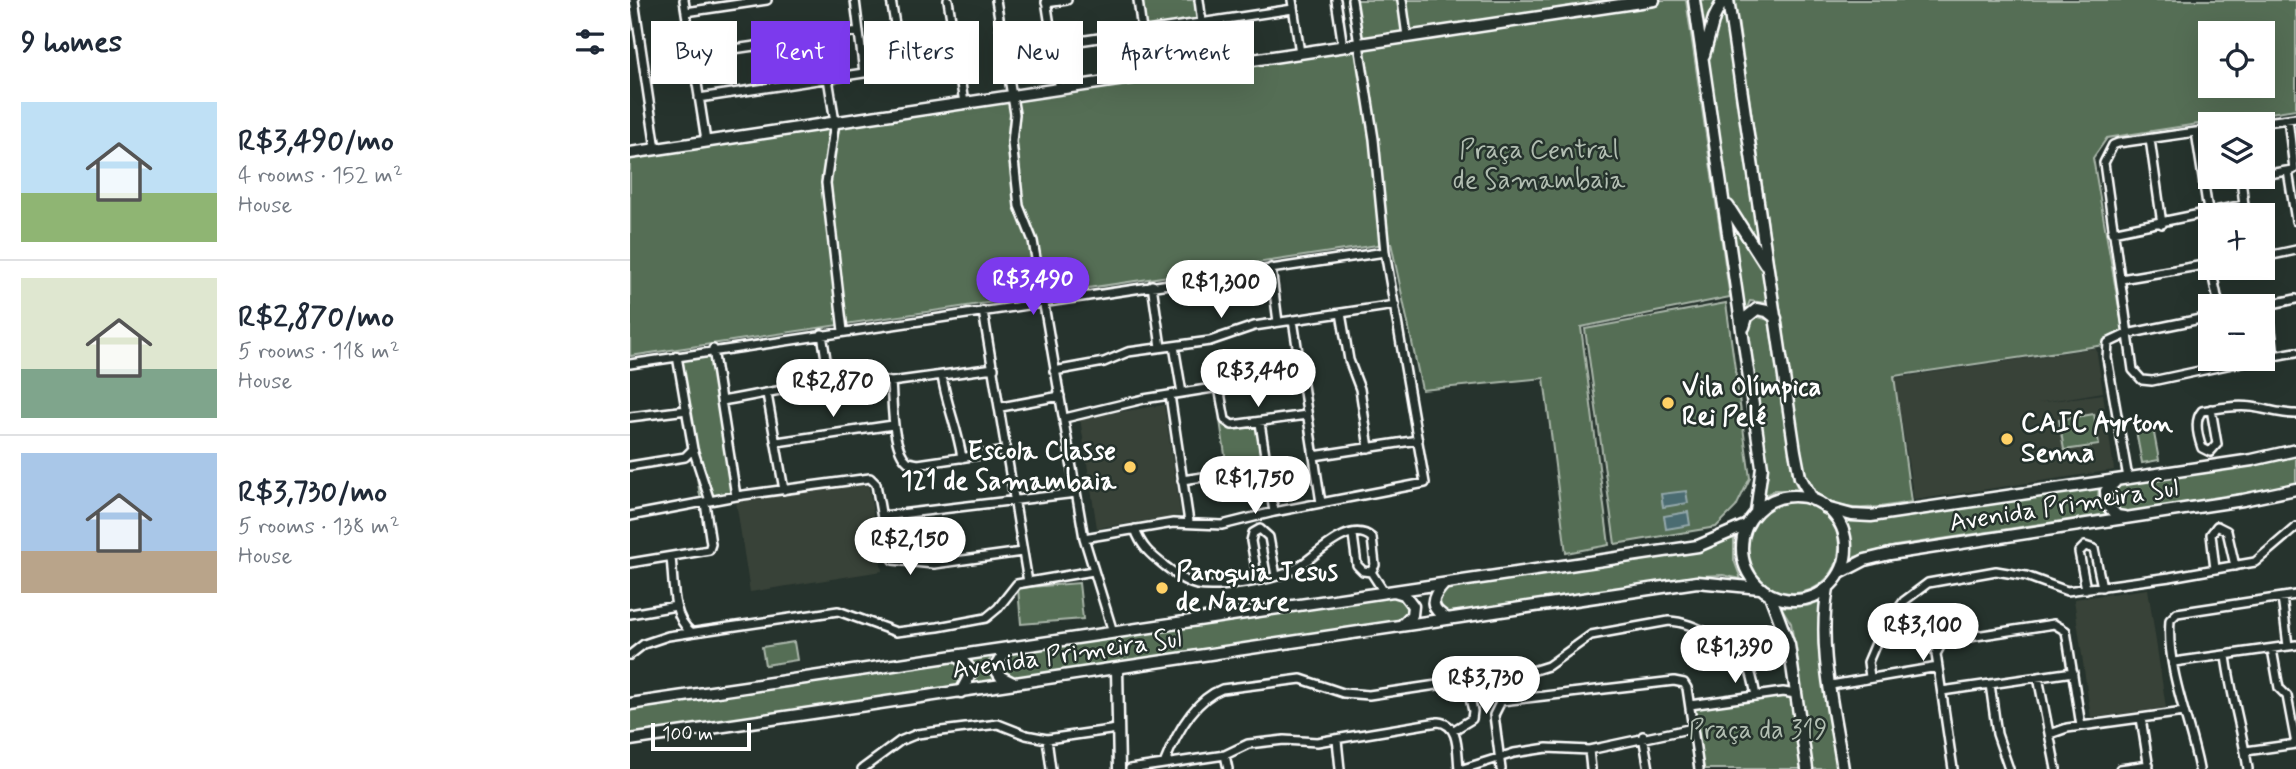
<!DOCTYPE html>
<meta charset="utf-8">
<style>
:root{--surface:#fff;--page:#f6f6f7;--text:#1f2937;--muted:#747a83;--line:#e0e1e3;--accent:#7c3aed}
body{margin:0;font-family:Mynerve,sans-serif;background:var(--page);color:var(--text);height:100vh;display:flex;flex-direction:column;font-size:26px;white-space:nowrap}
*{box-sizing:border-box;margin:0}
p{font-size:23px;color:var(--muted)}
.icon{flex:none;width:38px;height:38px;fill:none;stroke:currentColor;stroke-width:2;stroke-linecap:round;stroke-linejoin:round}
.map{position:relative;flex:1;overflow:hidden}
.panel{display:flex;flex-direction:column;background:var(--surface);width:630px}
.panel>*{flex:none}
.hud{position:absolute;left:21px;top:21px;width:665px;height:63px;display:flex;gap:14px}
.controls{position:absolute;left:1568px;top:21px;display:grid;gap:14px}
.controls a{display:grid;place-items:center;width:77px;height:77px;border-radius:0px;background:var(--surface);box-shadow:0 7px 28px #0002;font-size:35px}
.scale{position:absolute;left:21px;bottom:18px;width:100px;box-sizing:border-box;padding-left:7px;border:4px solid #fff;border-top:0;font-size:19px;line-height:24px;white-space:nowrap;color:#fff;-webkit-text-stroke:5px #26332d;paint-order:stroke}
.price{position:absolute;translate:-50% -60px;padding:0 16px;border-radius:24px;background:#fff;color:#222;font-size:23px;line-height:46px;filter:drop-shadow(0 2px 4px #0008)}
.price::after{content:'';position:absolute;left:50%;top:42px;width:21px;height:16px;margin-left:-10px;background:inherit;clip-path:polygon(0 0,100% 0,50% 100%)}
.price.active{background:var(--accent);color:#fff}
ul{padding:0;list-style:none}
li{display:flex;align-items:center;gap:21px;height:175px;padding:0 21px}
li+li{border-top:2px solid var(--line)}
li span{display:grid;place-items:center;flex:none;width:196px;height:140px;border-radius:0px;color:#555}
li>.icon{margin-inline-start:auto}
span .icon{width:84px;height:84px;fill:#fffc;stroke-width:1}
li b{font-size:30px}
h2{display:flex;justify-content:space-between;align-items:center;height:84px;padding:0 21px;font-size:30px}
.tag{padding:0 24px;border-radius:0px;background:var(--surface);box-shadow:0 7px 28px #0002;font-size:24px;line-height:63px}
.tag.active{background:var(--accent);color:#fff}
main{display:flex;flex:1;min-height:0}
.map>svg:first-child{display:block}
.built{fill:#394238}
.green{fill:#546e55;stroke:#aab6aa;stroke-width:2;fill-rule:evenodd}
.water{fill:#4b6c72;stroke:#93a7aa;stroke-width:2}
.lines{fill:none;stroke-linecap:round;stroke-linejoin:round}
.street-casing{stroke:#fff;stroke-width:12}
.secondary-casing{stroke:#fff;stroke-width:15}
.street{stroke:#26332d;stroke-width:7}
.secondary{stroke:#26332d;stroke-width:10}
.poi-dot{fill:#ffd166;stroke:#26332d;stroke-width:2.5}
.labels{text-anchor:middle;dominant-baseline:central;stroke-width:5;stroke-linejoin:round;paint-order:stroke}
.park-label{font-size:26px;fill:#b2beb2;stroke:#26332d}
.poi-label{font-size:26px;font-weight:bold;fill:#fff;stroke:#26332d;text-anchor:start}
.street-label{font-size:26px;fill:#fff;stroke:#26332d}
</style>
<main>
<section class="panel">
<h2>9 homes<svg class="icon" aria-label="filters" viewBox="0 0 24 24"><path d="M4 7h16M4 17h16"/><circle cx="9" cy="7" r="2"/><circle cx="15" cy="17" r="2"/></svg></h2>
<ul>
<li><span style="background:linear-gradient(#bfe0f5 65%,#8fb573 0)"><svg class="icon" aria-label="home" viewBox="0 0 24 24"><path d="M3 11l9-7 9 7M6 9v11h12V9"/></svg></span><div><b>R$3,490/mo</b><p>4 rooms · 152 m²</p><p>House</p></div></li>
<li><span style="background:linear-gradient(#dfe7d0 65%,#7fa58c 0)"><svg class="icon" aria-label="home" viewBox="0 0 24 24"><path d="M3 11l9-7 9 7M6 9v11h12V9"/></svg></span><div><b>R$2,870/mo</b><p>5 rooms · 118 m²</p><p>House</p></div></li>
<li><span style="background:linear-gradient(#a9c7e8 70%,#b9a48a 0)"><svg class="icon" aria-label="home" viewBox="0 0 24 24"><path d="M3 11l9-7 9 7M6 9v11h12V9"/></svg></span><div><b>R$3,730/mo</b><p>5 rooms · 138 m²</p><p>House</p></div></li>
</ul>
</section>
<div class="map">
<svg width="1666" height="769" viewBox="0 0 1666 769">
<rect width="100%" height="100%" fill="#26332d"/>
<filter id="ink" filterUnits="userSpaceOnUse"><feTurbulence type="fractalNoise" baseFrequency=".0143" numOctaves="2"/><feDisplacementMap in="SourceGraphic" scale="14" xChannelSelector="R" yChannelSelector="G"/><feConvolveMatrix kernelMatrix="1 2 1 2 8 2 1 2 1" color-interpolation-filters="sRGB"/></filter>
<g filter="url(#ink)">
<path class="built" d="M 1466,348 L 1473,392 L 1407,403 L 1473,394 L 1484,470 L 1284,500 L 1265,378 Z
M 534,405 L 551,516 L 467,528 L 450,418 Z
M 235,484 L 239,487 L 252,571 L 120,592 L 106,501 Z
M 1518,589 L 1536,708 L 1461,718 L 1444,599 Z"/>
<path class="green" d="M 507,0 L 566,0 L 568,20 L 511,28 Z
M 726,0 L 1056,0 L 1100,297 L 951,327 L 979,545 L 936,553 L 914,378 L 792,390 L 761,243 L 0,356 L 0,158 L 732,46 Z
M 1069,0 L 1093,0 L 1138,303 L 1120,301 L 1115,312 Z
M 1105,0 L 1666,0 L 1666,109 L 1477,138 L 1463,158 L 1495,342 L 1264,376 L 1281,502 C 1252,507 1215,516 1189,495 C 1181,489 1177,475 1173,466 ZM 1580,33 L 1633,33 L 1633,86 L 1580,86 Z
M 1096,303 L 1120,478 L 1106,507 L 1086,527 L 985,544 L 955,329 Z
M 1125,316 L 1139,320 L 1163,478 L 1169,490 L 1145,490 L 1132,497 L 1138,475 L 1117,329 Z
M 82,350 L 104,494 L 71,501 L 46,355 Z
M 1464,414 L 1469,445 L 1434,450 L 1429,420 Z
M 590,420 L 603,425 L 627,422 L 632,465 L 597,469 Z
M 1523,428 L 1529,460 L 1512,463 L 1506,431 Z
M 1666,451 L 1666,482 L 1632,492 L 1495,513 L 1483,507 L 1480,495 L 1487,483 Z
M 1469,486 L 1468,497 L 1477,514 L 1265,546 L 1218,559 L 1219,535 L 1210,517 L 1239,521 Z
M1117 547a46 46 0 1 1 92 0a46 46 0 1 1-92 0Z
M 1104,538 L 1104,560 L 1111,579 L 1093,575 L 1070,576 L 819,614 L 806,606 L 812,588 L 1070,548 Z
M 449,583 L 453,619 L 391,624 L 388,588 Z
M 762,594 L 775,600 L 778,611 L 770,620 L 386,679 L 371,673 L 369,662 L 375,654 L 397,648 Z
M 1190,601 L 1188,641 L 1207,769 L 1183,769 L 1161,623 L 1151,607 L 1177,606 Z
M 164,642 L 167,660 L 135,665 L 132,647 Z
M 364,653 L 359,661 L 366,680 L 340,686 L 345,677 L 339,656 Z
M 314,661 L 332,665 L 335,676 L 326,686 L 0,735 L 0,706 Z
M 1162,688 L 1173,769 L 1069,769 L 1060,702 Z"/>
<path class="water" d="M 1056,491 L 1058,503 L 1033,507 L 1031,494 Z
M 1058,512 L 1060,525 L 1036,529 L 1034,516 Z"/>
<g class="lines">
<g class="street-casing">
<path id="street" d="M 4,0 L 26,149
M 54,0 L 76,141
M 225,0 L 234,73
M 261,0 L 272,67
M 318,0 L 334,103
M 366,0 L 385,114 L 382,142 L 389,206 L 403,241 L 454,538 L 483,632
M 416,0 L 430,90
M 508,0 L 512,31
M 569,0 L 572,23
M 662,0 L 670,53
M 706,0 L 713,47
M 772,0 L 777,36
M 416,3 L 437,0
M 56,12 L 137,0
M 543,27 L 550,72
M 422,45 L 663,9
M 62,55 L 229,31
M 198,78 L 205,122 L 196,183 L 213,331
M 69,98 L 326,59
M 1658,119 L 1664,169
M 1621,124 L 1666,118
M 1580,130 L 1488,143 L 1483,145 L 1474,163 L 1503,370 L 1512,380 L 1522,381 L 1626,359
M 1566,132 L 1578,211
M 1520,139 L 1532,224
M 1658,171 L 1666,221
M 1633,175 L 1662,170
M 1611,178 L 1615,215
M 1574,182 L 1618,177
M 1482,232 L 1614,205
M 1633,257 L 1666,250
M 641,268 L 648,322
M 1581,268 L 1589,306
M 1491,279 L 1580,264
M 522,285 L 531,347
M 1638,305 L 1644,356
M 1632,306 L 1666,299
M 353,311 L 398,582
M 711,313 L 719,360 L 730,389 L 739,448
M 663,320 L 691,503
M 192,334 L 200,384
M 544,346 L 552,393
M 83,349 L 106,496
M 1633,358 L 1666,352
M 0,364 L 755,252
M 424,371 L 474,362 L 498,352 L 580,341 L 624,326 L 765,305
M 312,376 C 316,404 328,429 332,458
M 261,382 C 263,403 261,448 278,462 L 288,464 L 377,451
M 589,387 L 595,420 L 602,425 L 677,415
M 137,394 L 154,490
M 540,395 L 559,522
M 92,401 C 135,394 221,373 261,382 L 364,368
M 371,407 L 430,396
M 1581,409 L 1587,444 L 1580,452 L 1572,448 C 1568,437 1564,420 1572,411 C 1588,408 1605,405 1622,407 C 1637,409 1650,414 1666,414
M 0,417 L 57,410
M 435,418 L 514,399 L 589,387 L 607,377 L 670,368
M 630,423 L 644,512
M 147,442 L 263,425
M 63,449 L 80,501
M 684,456 L 788,440
M 0,466 L 55,457 L 63,449 L 47,356
M 1498,478 L 1477,358 L 1478,343 L 1497,334 L 1580,317
M 552,480 L 636,468
M 0,516 L 106,496 L 240,478 L 246,484 L 258,553 L 263,560 L 304,564 L 392,552
M 253,516 L 446,493
M 505,529 C 511,547 521,555 535,566 C 545,573 555,583 567,585 C 589,589 644,580 663,570 C 682,561 718,517 742,538 L 745,565 L 741,572 L 733,571 L 727,565 L 723,535
M 454,538 L 543,523 L 592,525 L 644,512 L 795,483 L 755,252 L 744,139 L 722,0
M 41,558 C 44,582 41,616 61,632
M 0,563 L 79,550 L 81,544 L 75,503
M 1585,569 L 1581,534 L 1587,526 L 1597,531 L 1605,566
M 741,572 L 754,592
M 628,580 L 621,541 L 623,533 L 630,529 L 639,537 L 646,576
M 1456,589 L 1449,552 L 1455,546 L 1464,549 L 1472,587
M 1652,597 L 1658,646
M 0,614 L 46,606
M 1642,649 L 1649,688 L 1657,696 L 1666,744
M 0,655 L 14,644 L 38,636 L 208,611 L 266,632 L 308,627 L 356,618 L 368,608 L 387,584 L 463,571
M 1596,656 C 1601,695 1612,730 1618,769
M 1544,662 L 1666,645
M 1240,677 L 1238,662 L 1249,636 L 1274,601 L 1298,583 L 1366,571 L 1396,576 L 1437,591 L 1540,577 L 1625,562 L 1666,527
M 1408,677 L 1426,769
M 1360,684 L 1367,734 L 1379,769
M 1201,685 L 1308,667
M 1312,691 L 1443,672
M 1060,705 L 1153,692 L 1166,694
M 1511,718 L 1519,769
M 824,730 L 842,719 L 843,711 L 836,681
M 1420,734 L 1437,728 L 1554,712
M 1013,736 L 1019,769
M 417,739 L 421,769
M 707,740 L 710,769
M 959,750 L 961,769
M 1616,751 L 1666,744
M 595,755 L 598,769
M 534,764 C 545,736 563,700 592,689 L 671,679 L 713,693 L 739,695 L 902,671 L 918,666 L 961,635 L 1039,621 C 1064,622 1107,646 1119,669 C 1123,677 1124,687 1126,696
M 232,769 L 270,741 L 287,734 L 368,724 L 396,735 L 417,739 L 487,729
M 500,769 L 595,755 L 618,744 L 654,740 L 687,742 L 808,722 C 830,724 827,752 829,769
M 833,769 L 884,753 L 917,748 L 959,750 L 1063,728
M 871,769 L 864,715 L 871,701 L 1044,681 L 1054,683 L 1057,688 L 1069,769
M 1323,769 L 1306,654 L 1313,641 L 1424,624 L 1436,631 L 1451,726
M 1490,769 L 1519,765
M 1569,769 C 1560,721 1536,671 1540,620 L 1547,613 L 1666,595"/>
</g>
<g class="secondary-casing">
<path id="secondary" d="M 1064,0 L 1132,467 L 1126,512
M 1098,0 L 1165,451 L 1170,477 L 1183,500
M 1074,55 L 1084,18 L 1093,0
M 0,153 L 1024,0
M 1098,206 L 1135,264
M 1114,327 L 1117,317 L 1127,309 L 1137,311 L 1146,318
M 1487,480 L 1476,491 L 1477,505 L 1487,516 L 1494,517
M1112 548a52 52 0 1 1 104 0a52 52 0 1 1-104 0Z
M 1196,508 L 1222,515 L 1241,516 L 1622,460 L 1666,450
M 1210,573 L 1235,560 L 1260,554 L 1613,500 L 1666,489
M 814,584 C 800,599 799,608 818,619
M 1198,588 C 1187,647 1204,710 1213,769
M 764,591 L 774,594 L 783,606 L 782,615 L 772,625
M 1140,595 L 1159,645 L 1177,769
M 377,648 L 365,668 L 371,677 L 383,683
M 327,656 L 342,671 L 331,692
M 487,669 L 489,769
M 0,704 L 1068,546 L 1117,525
M 0,740 L 1067,582 L 1130,588"/>
</g>
<use href="#street" class="street"/>
<use href="#secondary" class="secondary"/>
</g>
</g>
<g class="poi-dot">
<circle cx="1038" cy="403" r="7"/>
<circle cx="1377" cy="439" r="7"/>
<circle cx="500" cy="467" r="7"/>
<circle cx="532" cy="588" r="7"/>
</g>
<g class="labels">
<g class="park-label">
<text x="909" y="151">Praça Central<tspan x="909" dy="30">de Samambaia</tspan></text>
<text x="1128" y="731">Praça da 319</text>
</g>
<g class="poi-label">
<text x="1052" y="388">Vila Olímpica<tspan x="1052" dy="30">Rei Pelé</tspan></text>
<text x="1391" y="424">CAIC Ayrton<tspan x="1391" dy="30">Senna</tspan></text>
<text x="486" y="452" text-anchor="end">Escola Classe<tspan x="486" dy="30">121 de Samambaia</tspan></text>
<text x="546" y="573">Paroquia Jesus<tspan x="546" dy="30">de Nazare</tspan></text>
</g>
<g class="street-label">
<text transform="translate(1434 506) rotate(-9)">Avenida Primeira Sul</text>
<text transform="translate(437 655) rotate(-8)">Avenida Primeira Sul</text>
</g>
</g>
</svg>
<div class="controls">
<a><svg class="icon" aria-label="locate" viewBox="0 0 24 24"><circle cx="12" cy="12" r="6"/><path d="M12 2v4M12 18v4M2 12h4M18 12h4"/></svg></a>
<a><svg class="icon" aria-label="layers" viewBox="0 0 24 24"><path d="M12 4l9 5-9 5-9-5zM3 14l9 5 9-5"/></svg></a>
<a>+</a>
<a>−</a>
</div>
<div class="scale">100 m</div>
<b class="price active" style="left:403px;top:317px">R$3,490</b>
<b class="price" style="left:591px;top:320px">R$1,300</b>
<b class="price" style="left:628px;top:409px">R$3,440</b>
<b class="price" style="left:203px;top:419px">R$2,870</b>
<b class="price" style="left:625px;top:516px">R$1,750</b>
<b class="price" style="left:280px;top:577px">R$2,150</b>
<b class="price" style="left:1293px;top:663px">R$3,100</b>
<b class="price" style="left:1105px;top:685px">R$1,390</b>
<b class="price" style="left:856px;top:716px">R$3,730</b>
<div class="hud">
<a class="tag">Buy</a>
<a class="tag active">Rent</a>
<a class="tag">Filters</a>
<a class="tag">New</a>
<a class="tag">Apartment</a>
</div>
</div>
</main>
